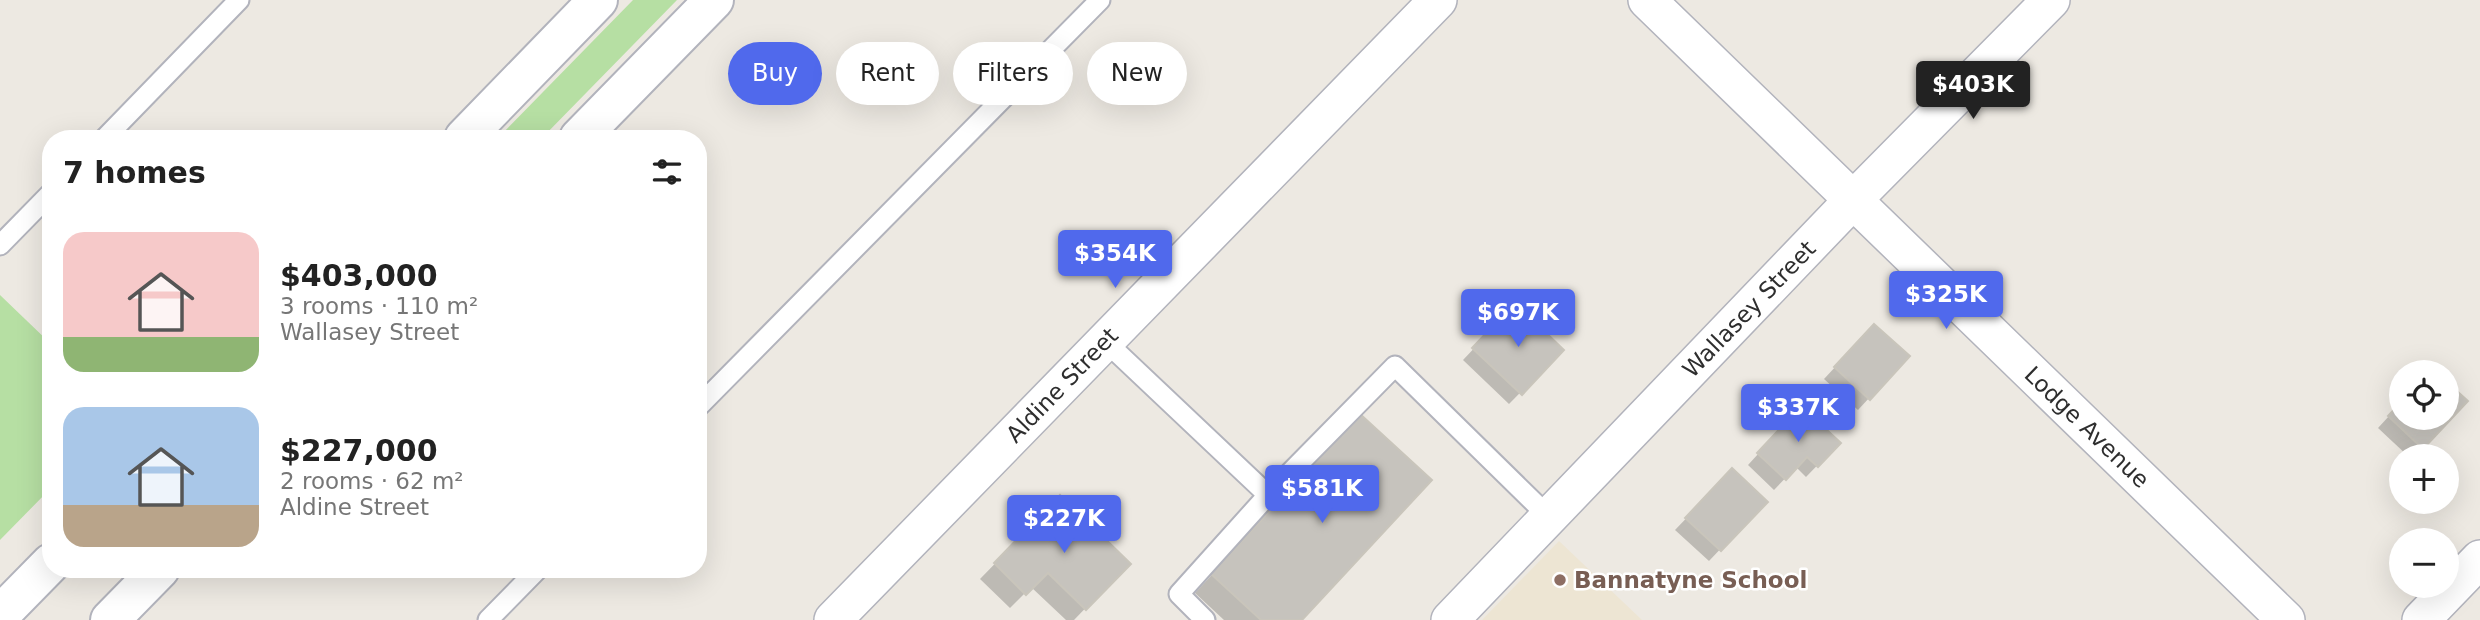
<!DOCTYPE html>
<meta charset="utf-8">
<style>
:root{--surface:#fff;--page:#f6f6f6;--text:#222;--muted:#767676;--accent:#5069ec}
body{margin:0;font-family:"DejaVu Sans",sans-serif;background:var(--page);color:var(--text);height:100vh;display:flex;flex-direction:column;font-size:26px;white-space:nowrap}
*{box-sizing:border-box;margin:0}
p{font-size:23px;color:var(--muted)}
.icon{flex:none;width:38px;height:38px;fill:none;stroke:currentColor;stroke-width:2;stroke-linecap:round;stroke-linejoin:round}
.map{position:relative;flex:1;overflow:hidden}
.details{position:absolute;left:42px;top:130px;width:665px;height:448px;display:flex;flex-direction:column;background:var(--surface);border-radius:28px;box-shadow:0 7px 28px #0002}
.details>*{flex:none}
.banner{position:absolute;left:728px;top:42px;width:665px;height:63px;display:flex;gap:14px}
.tools{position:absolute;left:2389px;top:360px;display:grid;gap:14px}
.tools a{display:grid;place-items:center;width:70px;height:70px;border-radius:50%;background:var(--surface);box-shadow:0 7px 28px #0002;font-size:35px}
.price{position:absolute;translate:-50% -60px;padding:0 16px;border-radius:7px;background:var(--accent);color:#fff;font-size:23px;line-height:46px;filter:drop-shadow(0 2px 4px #0008)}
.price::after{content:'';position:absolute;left:50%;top:42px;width:21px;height:16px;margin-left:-10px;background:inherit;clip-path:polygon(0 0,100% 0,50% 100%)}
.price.selected{background:#222;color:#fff}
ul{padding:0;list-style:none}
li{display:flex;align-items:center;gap:21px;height:175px;padding:0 21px}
li span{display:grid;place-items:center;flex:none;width:196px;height:140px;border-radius:21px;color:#555}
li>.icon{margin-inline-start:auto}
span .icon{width:84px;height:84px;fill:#fffc;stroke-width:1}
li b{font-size:30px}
h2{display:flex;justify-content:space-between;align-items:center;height:84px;padding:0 21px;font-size:30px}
.tag{padding:0 24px;border-radius:32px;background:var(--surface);box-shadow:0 7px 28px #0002;font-size:24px;line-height:63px}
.tag.selected{background:var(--accent);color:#fff}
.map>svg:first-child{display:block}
.education{fill:#ede5d3}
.green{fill:#b6dfa3}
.shadow{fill:#0003}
.building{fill:#c6c3bd;stroke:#c9c5bb;stroke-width:2}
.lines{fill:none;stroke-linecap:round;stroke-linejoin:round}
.service-casing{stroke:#b2b3bc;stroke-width:23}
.minor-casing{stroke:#b2b3bc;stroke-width:40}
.secondary-casing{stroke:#b2b3bc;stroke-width:42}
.service{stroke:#fff;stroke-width:19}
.minor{stroke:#fff;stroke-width:37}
.secondary{stroke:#fff;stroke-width:38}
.education-dot{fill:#8d6e63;stroke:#fff;stroke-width:2.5}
.labels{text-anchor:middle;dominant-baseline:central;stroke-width:5;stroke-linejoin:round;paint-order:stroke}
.street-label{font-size:23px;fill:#2e2e2e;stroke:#fff}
.education-label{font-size:23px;font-weight:bold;fill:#785e54;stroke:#fff;text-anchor:start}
</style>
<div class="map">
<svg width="2480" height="620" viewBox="0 0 2480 620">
<rect width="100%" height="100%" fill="#ede9e2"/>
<path class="education" d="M 1559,541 L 1642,620 L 1482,620 Z"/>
<path class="green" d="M 633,0 L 677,0 L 542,138 L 498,138 Z
M 0,295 L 51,344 L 51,488 L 0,540 Z"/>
<path class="shadow" d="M 1515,305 L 1562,350 L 1509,404 L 1463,360 Z
M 1863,337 L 1908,356 L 1858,410 L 1824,379 Z
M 2465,401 L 2412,457 L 2409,457 L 2378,428 L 2401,403 L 2401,418 L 2446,418 Z
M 1790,419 L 1839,443 L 1806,477 L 1796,467 L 1774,490 L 1748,465 Z
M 1343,434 L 1300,620 L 1224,620 L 1195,593 Z
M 1722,481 L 1765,502 L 1709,561 L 1675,530 Z
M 1060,497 L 1128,564 L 1074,620 L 1066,620 L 1031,587 L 1010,608 L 980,579 Z"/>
<path class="building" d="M 1515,303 L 1564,350 L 1522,395 L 1472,348 Z
M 1874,324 L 1910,356 L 1870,400 L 1834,367 Z
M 2446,381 L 2468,401 L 2423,449 L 2388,416 L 2401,402 L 2401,418 L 2446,418 Z
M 1801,406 L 1841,443 L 1818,467 L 1807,457 L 1786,480 L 1757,453 Z
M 1360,414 L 1432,480 L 1302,620 L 1261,620 L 1211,574 Z
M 1732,468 L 1768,502 L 1721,551 L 1685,518 Z
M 1060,495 L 1131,564 L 1086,610 L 1048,573 L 1026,595 L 994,563 Z"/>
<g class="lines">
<g class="service-casing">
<path id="service" d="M 105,138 L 239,0
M 0,245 L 51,193
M 1105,341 L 1268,495 L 1395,366 L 1549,517
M 698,407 L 1100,0
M 488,620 L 538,569
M 1205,620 L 1179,594 L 1268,495"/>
</g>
<g class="minor-casing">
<path id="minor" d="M 1647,0 L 2286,620
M 833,620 L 1438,0
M 1450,620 L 1853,200 L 2051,0
M 2421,620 L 2480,559"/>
</g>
<g class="secondary-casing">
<path id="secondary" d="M 464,138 L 598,0
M 579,138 L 714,0
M 0,615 L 51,563
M 110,620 L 160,569"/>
</g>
<use href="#service" class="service"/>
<use href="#minor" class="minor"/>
<use href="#secondary" class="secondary"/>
</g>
<circle class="education-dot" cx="1560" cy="580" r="7"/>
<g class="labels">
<g class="street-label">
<text transform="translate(1749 309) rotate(-46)">Wallasey Street</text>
<text transform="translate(1062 385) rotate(-46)">Aldine Street</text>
<text transform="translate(2087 427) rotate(44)">Lodge Avenue</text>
</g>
<g class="education-label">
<text x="1574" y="580">Bannatyne School</text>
</g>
</g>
</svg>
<div class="tools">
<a><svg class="icon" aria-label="locate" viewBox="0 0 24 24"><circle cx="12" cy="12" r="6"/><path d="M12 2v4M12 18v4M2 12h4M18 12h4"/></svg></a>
<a>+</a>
<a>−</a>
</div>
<b class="price selected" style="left:1973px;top:121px">$403K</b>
<b class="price" style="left:1115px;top:290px">$354K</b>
<b class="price" style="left:1946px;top:331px">$325K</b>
<b class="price" style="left:1518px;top:349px">$697K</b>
<b class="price" style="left:1798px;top:444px">$337K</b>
<b class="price" style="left:1322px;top:525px">$581K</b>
<b class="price" style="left:1064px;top:555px">$227K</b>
<div class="banner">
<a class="tag selected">Buy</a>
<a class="tag">Rent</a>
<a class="tag">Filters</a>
<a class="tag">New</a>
</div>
<section class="details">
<h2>7 homes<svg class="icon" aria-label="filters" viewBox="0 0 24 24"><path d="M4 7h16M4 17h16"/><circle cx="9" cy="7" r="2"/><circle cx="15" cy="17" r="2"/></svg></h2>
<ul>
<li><span style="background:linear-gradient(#f6c9c9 75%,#8fb573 0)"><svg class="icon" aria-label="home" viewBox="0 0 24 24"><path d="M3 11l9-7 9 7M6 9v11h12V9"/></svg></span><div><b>$403,000</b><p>3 rooms · 110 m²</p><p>Wallasey Street</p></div></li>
<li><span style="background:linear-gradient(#a9c7e8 70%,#b9a48a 0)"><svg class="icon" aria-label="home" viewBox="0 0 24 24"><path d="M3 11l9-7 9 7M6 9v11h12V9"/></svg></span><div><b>$227,000</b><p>2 rooms · 62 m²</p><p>Aldine Street</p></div></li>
</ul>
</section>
</div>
